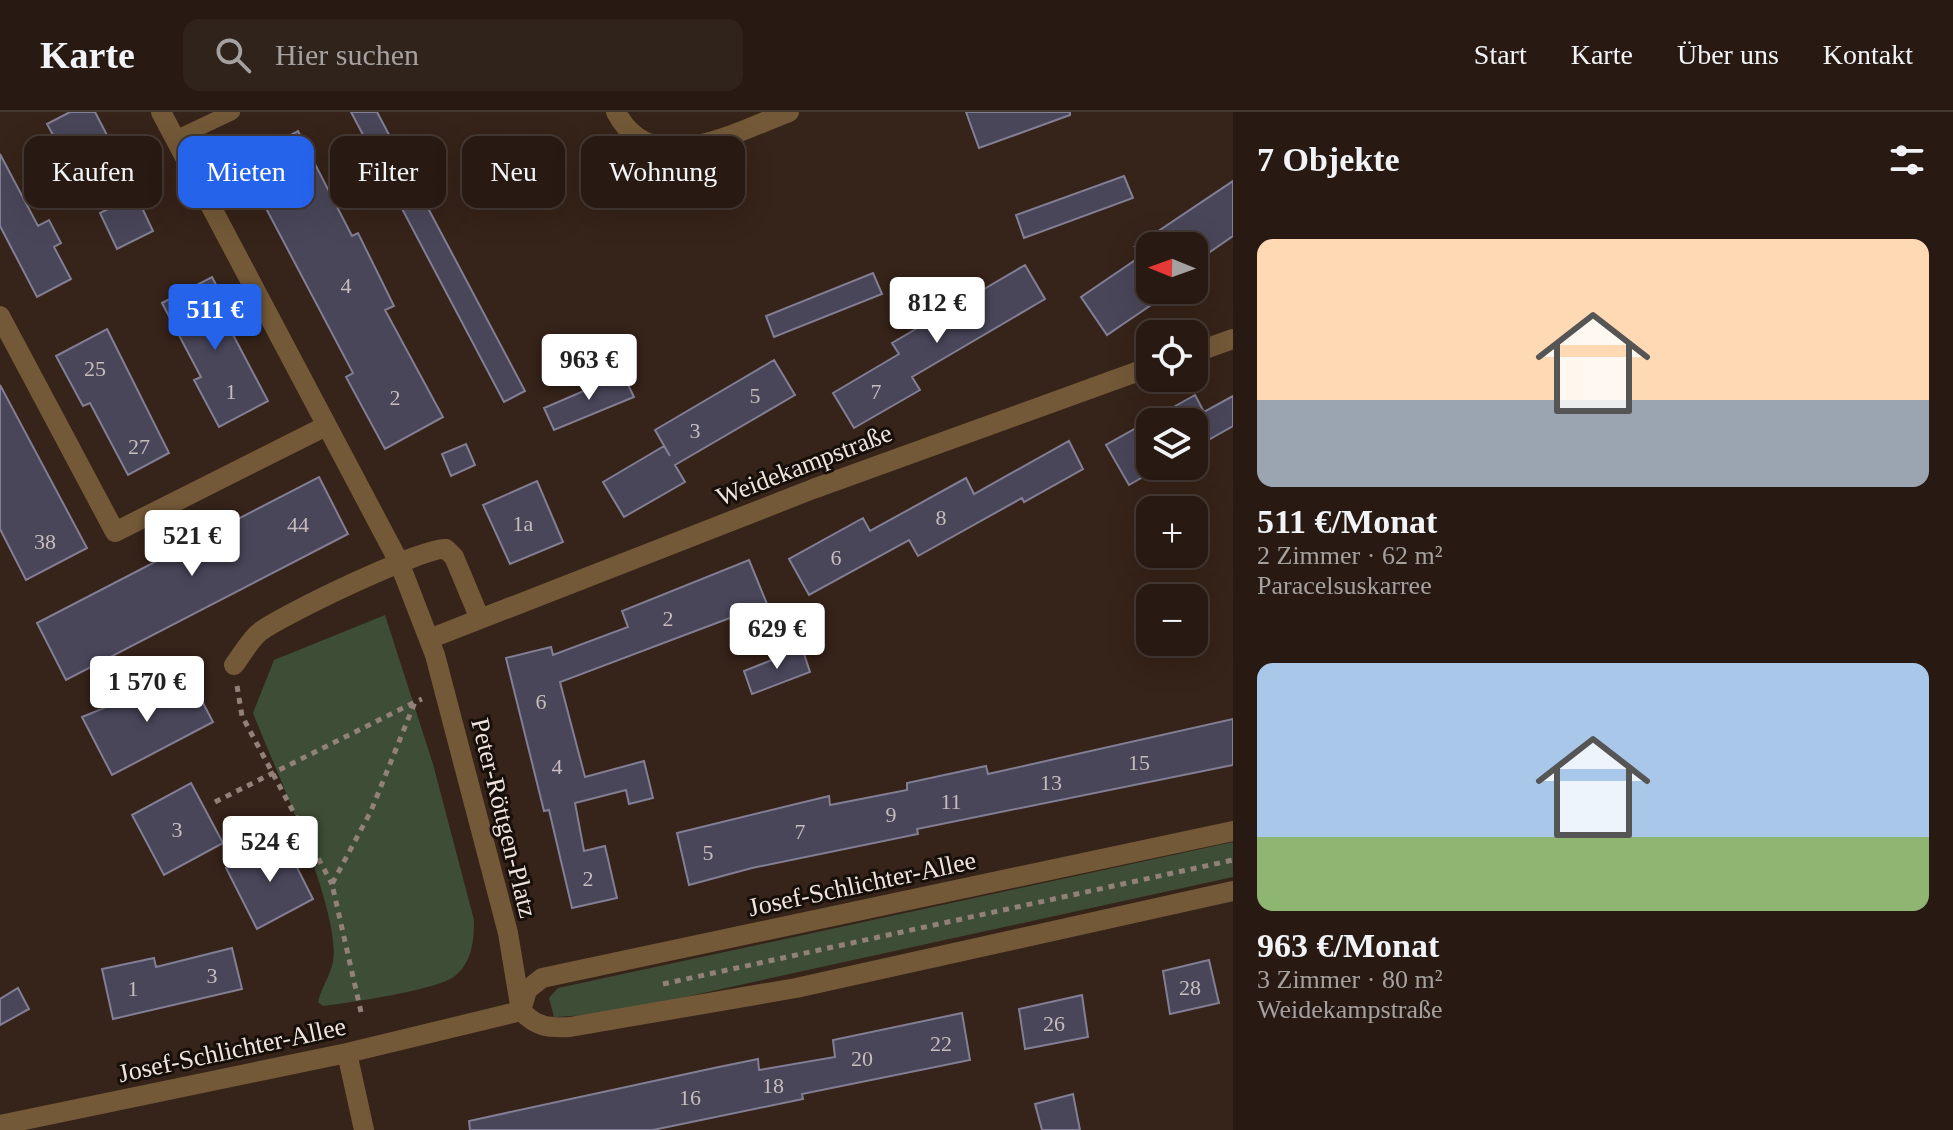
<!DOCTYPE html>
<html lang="de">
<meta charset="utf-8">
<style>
:root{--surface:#281a13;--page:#30231c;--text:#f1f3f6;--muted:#a5a1a0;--line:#443833;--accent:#2563eb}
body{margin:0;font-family:"Times New Roman",serif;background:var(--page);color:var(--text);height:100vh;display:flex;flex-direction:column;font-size:30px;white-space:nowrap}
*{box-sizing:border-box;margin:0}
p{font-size:26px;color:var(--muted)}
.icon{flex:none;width:44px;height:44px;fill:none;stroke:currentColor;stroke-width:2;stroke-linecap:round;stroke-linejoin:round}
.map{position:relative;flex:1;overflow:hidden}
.panel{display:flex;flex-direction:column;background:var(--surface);width:720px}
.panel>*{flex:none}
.guide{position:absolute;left:24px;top:24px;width:760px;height:72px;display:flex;gap:16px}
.needle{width:52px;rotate:271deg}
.tools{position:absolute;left:1136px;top:120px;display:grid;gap:16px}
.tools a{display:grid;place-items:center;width:72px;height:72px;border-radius:16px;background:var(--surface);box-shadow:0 8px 32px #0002,0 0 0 2px var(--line);font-size:40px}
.price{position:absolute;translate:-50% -68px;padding:0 18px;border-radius:8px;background:#fff;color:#222;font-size:26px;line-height:52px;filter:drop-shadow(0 2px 4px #0008)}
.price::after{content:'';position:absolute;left:50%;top:48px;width:24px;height:18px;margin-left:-12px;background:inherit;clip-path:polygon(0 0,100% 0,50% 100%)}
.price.on{background:var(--accent);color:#fff}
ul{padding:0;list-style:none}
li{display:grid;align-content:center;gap:16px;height:424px;padding:0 24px}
li span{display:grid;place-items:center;height:248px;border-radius:16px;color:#555}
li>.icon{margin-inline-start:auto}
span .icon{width:144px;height:144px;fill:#fffc;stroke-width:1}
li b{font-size:34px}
h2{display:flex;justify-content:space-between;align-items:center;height:96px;padding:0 24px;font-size:34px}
.tag{padding:0 28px;border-radius:16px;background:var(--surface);box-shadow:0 8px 32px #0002,0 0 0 2px var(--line);font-size:28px;line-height:72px}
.tag.on{background:var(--accent);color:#fff}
header{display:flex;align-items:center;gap:48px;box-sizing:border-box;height:112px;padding:0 40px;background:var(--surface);border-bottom:2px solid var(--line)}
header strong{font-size:38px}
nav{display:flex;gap:44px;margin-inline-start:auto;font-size:28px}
.search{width:560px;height:72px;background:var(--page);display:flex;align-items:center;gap:20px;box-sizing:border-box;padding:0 28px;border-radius:16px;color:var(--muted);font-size:30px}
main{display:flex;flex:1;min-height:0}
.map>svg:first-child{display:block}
.green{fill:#3e4d35}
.building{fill:#49465a;stroke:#827e95;stroke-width:2}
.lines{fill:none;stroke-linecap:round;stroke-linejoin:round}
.path{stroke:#928179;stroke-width:5;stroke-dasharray:6 6;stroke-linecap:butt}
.service{stroke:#735937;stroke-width:16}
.minor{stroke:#735937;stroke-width:20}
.labels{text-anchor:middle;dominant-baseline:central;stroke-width:6;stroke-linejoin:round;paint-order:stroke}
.number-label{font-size:22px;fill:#c7bcbc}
.street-label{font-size:26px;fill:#f1e3dd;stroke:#170f0a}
</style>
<header>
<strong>Karte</strong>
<div class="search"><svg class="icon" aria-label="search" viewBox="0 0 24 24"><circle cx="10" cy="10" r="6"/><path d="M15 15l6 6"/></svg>Hier suchen</div>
<nav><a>Start</a><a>Karte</a><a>Über uns</a><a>Kontakt</a></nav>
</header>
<main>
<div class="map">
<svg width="1233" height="1018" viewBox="0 0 1233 1018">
<rect width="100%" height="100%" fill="#362319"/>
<path class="green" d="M 385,503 L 433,652 L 474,808 C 474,829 472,850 455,864 C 438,878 348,891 323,894 L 318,890 C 321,876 331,863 333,849 C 342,801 273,652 253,601 L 274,548 Z
M 1233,730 L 1233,765 L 607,902 L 554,905 L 549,886 L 558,876 Z"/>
<path class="building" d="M 70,0 L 95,0 L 108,25 L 66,47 L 47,12 Z
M 351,0 L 377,0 L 525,279 L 504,290 Z
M 966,0 L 1070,0 L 1070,3 L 979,36 Z
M 298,19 L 352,124 L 358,121 L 394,194 L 385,198 L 443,305 L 385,337 L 346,265 L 353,261 L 241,49 Z
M 0,42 L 38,114 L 49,108 L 61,131 L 54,135 L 71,167 L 37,185 L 0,114 Z
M 1124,64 L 1133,86 L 1024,126 L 1016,103 Z
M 1233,69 L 1233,124 L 1194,151 L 1194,134 L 1136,134 Z
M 136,83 L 153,119 L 117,137 L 100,101 Z
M 1150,138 L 1150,178 L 1173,178 L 1107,223 L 1081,185 Z
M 1025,153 L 1045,187 L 912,265 L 920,278 L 854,316 L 833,281 L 899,242 L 892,231 Z
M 873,161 L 882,182 L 774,225 L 766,204 Z
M 212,165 L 238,215 L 231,219 L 268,289 L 219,315 L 194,268 L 201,265 L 162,191 Z
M 107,217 L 169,341 L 128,363 L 90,291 L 83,294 L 56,244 Z
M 774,248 L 795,283 L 675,353 L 685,370 L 624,405 L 603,370 L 664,334 L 670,344 L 655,318 Z
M 623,262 L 634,285 L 554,318 L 544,296 Z
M 0,273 L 87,436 L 26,468 L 0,417 Z
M 1195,283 L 1204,300 L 1233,284 L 1233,314 L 1194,336 L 1194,310 L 1150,310 L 1150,361 L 1129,373 L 1106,333 Z
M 1069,329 L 1083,357 L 1024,390 L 1022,386 L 918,444 L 909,428 L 809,483 L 789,447 L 863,406 L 870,419 L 966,366 L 974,382 Z
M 466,332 L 475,353 L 451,364 L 442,342 Z
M 319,365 L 348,422 L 66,568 L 37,511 Z
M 537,369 L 563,430 L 510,452 L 483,393 Z
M 749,448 L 767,492 L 560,570 L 585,665 L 644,649 L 653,686 L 629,692 L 626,678 L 575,691 L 584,739 L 605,734 L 617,786 L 572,796 L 549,698 L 544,699 L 506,546 L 551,535 L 553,543 L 628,515 L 622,499 Z
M 802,536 L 810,560 L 752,582 L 744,559 Z
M 188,562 L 213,610 L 112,663 L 82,605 L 128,586 L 131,592 Z
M 1233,607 L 1233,653 L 917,717 L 918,722 L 752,756 L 689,773 L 677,721 L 829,684 L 830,693 L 907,678 L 907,671 L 986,654 L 988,662 Z
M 191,671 L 223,731 L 164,763 L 132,703 Z
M 282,726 L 313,787 L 257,817 L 226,756 Z
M 232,836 L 242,877 L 113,907 L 102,857 L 154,846 L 156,855 Z
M 1209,848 L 1219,891 L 1170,902 L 1163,859 Z
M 18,876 L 29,897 L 0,913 L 0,887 Z
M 1082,883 L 1088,925 L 1025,937 L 1019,897 Z
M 962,901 L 970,948 L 802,982 L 803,987 L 653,1018 L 470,1018 L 469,1009 L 714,956 L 758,947 L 759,958 L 835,945 L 833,928 Z
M 1073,982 L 1080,1018 L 1042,1018 L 1035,992 Z"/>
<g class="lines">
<path class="path" d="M 237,574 L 242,604 L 332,772
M 215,690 L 415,590
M 663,872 L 1233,748
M 361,900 L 332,772 L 371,699 L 415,590 L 422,587"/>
<path class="service" d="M 175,27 L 232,0"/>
<path class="minor" d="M 161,0 L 399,450 L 435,543 L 508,821 L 521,899
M 616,0 C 652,69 735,20 789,0
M 0,204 L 115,420 L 326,314
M 1194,241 L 1233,227
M 429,527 L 813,377 L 1150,255
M 234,553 C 242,543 250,527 261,519 C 282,503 425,434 446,437 L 454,445 L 480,507
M 521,899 L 527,878 L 542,866 L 1233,719
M 521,899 C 537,915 547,916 570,915 L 796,876 L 1233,779
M 347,941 L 364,1018
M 0,1013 L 347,941 L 521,899"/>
</g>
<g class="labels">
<g class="number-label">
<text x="346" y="173">4</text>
<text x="95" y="256">25</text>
<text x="231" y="279">1</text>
<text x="876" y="279">7</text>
<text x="755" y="283">5</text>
<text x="395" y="285">2</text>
<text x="695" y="318">3</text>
<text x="139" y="334">27</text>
<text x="941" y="405">8</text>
<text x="523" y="411">1a</text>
<text x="298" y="412">44</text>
<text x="45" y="429">38</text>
<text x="836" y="445">6</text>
<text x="668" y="506">2</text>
<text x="541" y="589">6</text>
<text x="1139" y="650">15</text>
<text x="557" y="654">4</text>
<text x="1051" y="670">13</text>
<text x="951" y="689">11</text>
<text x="891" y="702">9</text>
<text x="177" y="717">3</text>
<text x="800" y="719">7</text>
<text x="708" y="740">5</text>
<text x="588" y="766">2</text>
<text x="212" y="863">3</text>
<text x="1190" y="875">28</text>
<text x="133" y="876">1</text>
<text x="1054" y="911">26</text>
<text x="941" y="931">22</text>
<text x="862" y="946">20</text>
<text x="773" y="973">18</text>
<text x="690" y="985">16</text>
</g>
<g class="street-label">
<text transform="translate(804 353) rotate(-21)">Weidekampstraße</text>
<text transform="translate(504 706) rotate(76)">Peter-Röttgen-Platz</text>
<text transform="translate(862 772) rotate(-12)">Josef-Schlichter-Allee</text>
<text transform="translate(232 938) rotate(-12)">Josef-Schlichter-Allee</text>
</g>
</g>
</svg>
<div class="tools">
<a><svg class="needle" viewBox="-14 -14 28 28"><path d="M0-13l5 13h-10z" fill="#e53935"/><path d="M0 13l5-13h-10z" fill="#a5a1a0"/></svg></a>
<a><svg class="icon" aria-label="locate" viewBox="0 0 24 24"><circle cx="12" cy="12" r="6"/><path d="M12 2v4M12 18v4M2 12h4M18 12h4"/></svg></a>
<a><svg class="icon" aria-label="layers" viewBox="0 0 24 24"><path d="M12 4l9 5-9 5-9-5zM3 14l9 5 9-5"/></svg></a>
<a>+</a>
<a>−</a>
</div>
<b class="price" style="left:937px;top:233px">812 €</b>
<b class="price on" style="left:215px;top:240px">511 €</b>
<b class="price" style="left:589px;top:290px">963 €</b>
<b class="price" style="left:192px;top:466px">521 €</b>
<b class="price" style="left:777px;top:559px">629 €</b>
<b class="price" style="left:147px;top:612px">1 570 €</b>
<b class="price" style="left:270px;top:772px">524 €</b>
<div class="guide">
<a class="tag">Kaufen</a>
<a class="tag on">Mieten</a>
<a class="tag">Filter</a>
<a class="tag">Neu</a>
<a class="tag">Wohnung</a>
</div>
</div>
<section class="panel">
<h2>7 Objekte<svg class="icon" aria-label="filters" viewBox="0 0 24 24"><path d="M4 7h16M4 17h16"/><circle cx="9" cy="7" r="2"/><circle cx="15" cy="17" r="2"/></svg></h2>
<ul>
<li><span style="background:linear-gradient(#ffd9b3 65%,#9aa5b1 0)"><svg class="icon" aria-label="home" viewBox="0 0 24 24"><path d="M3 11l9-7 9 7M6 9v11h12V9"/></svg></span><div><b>511 €/Monat</b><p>2 Zimmer · 62 m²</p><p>Paracelsuskarree</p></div></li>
<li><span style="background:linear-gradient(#a9c7e8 70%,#8fb573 0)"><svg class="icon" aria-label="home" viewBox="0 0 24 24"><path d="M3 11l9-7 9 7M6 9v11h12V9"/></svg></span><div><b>963 €/Monat</b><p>3 Zimmer · 80 m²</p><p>Weidekampstraße</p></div></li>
</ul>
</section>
</main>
